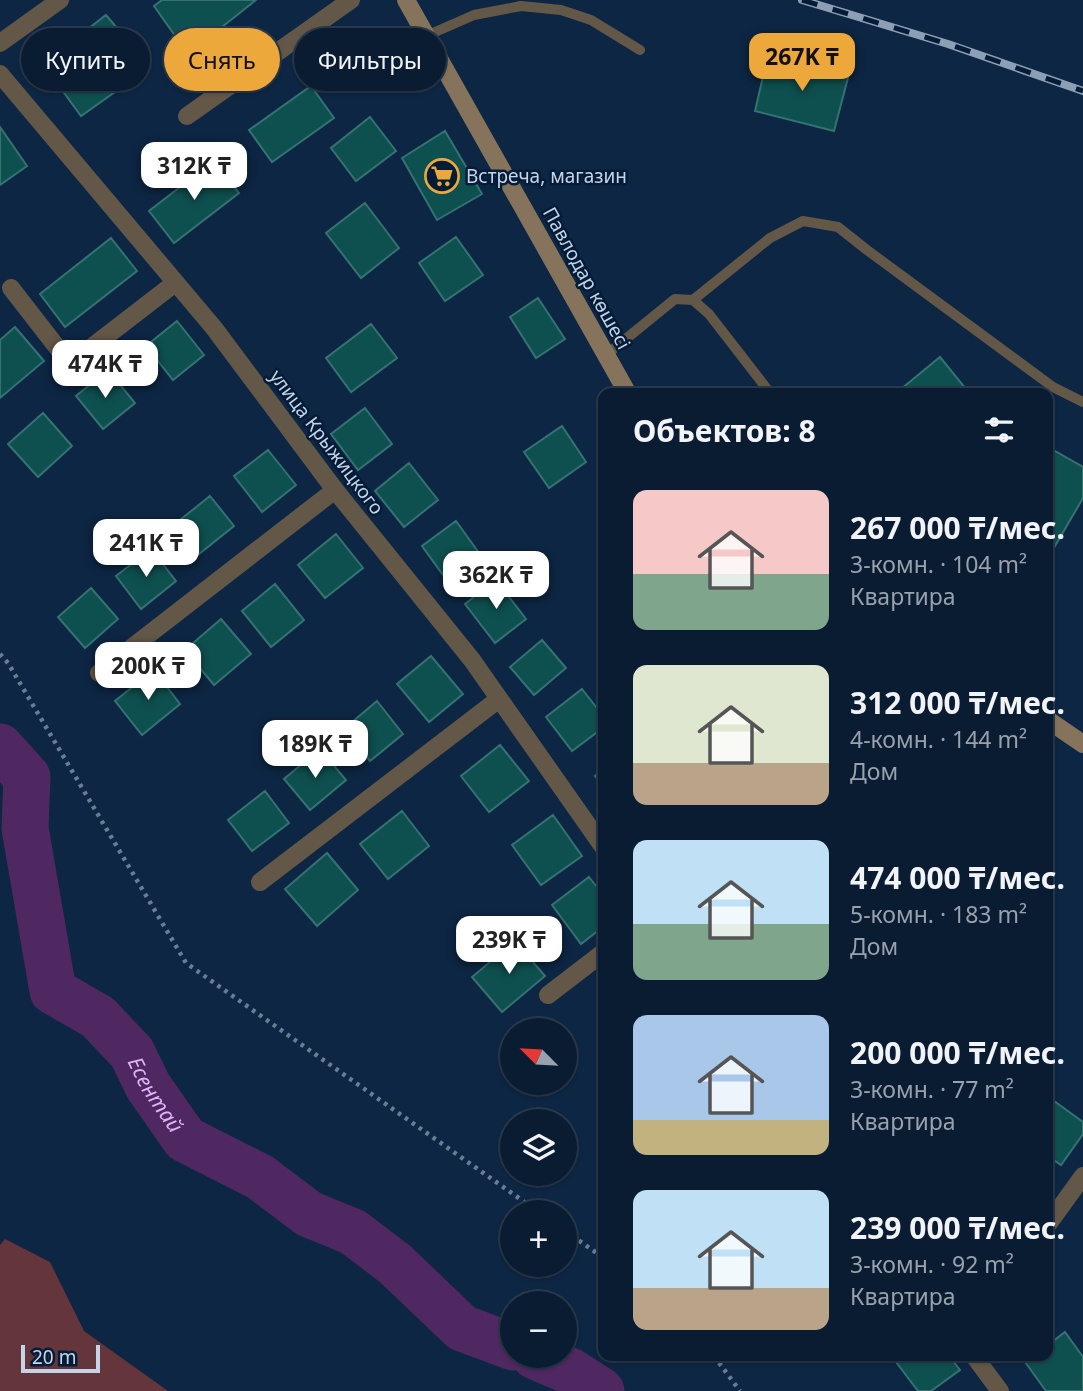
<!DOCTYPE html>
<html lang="ru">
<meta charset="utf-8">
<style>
:root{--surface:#0a1c32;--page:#18293e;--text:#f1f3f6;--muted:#99a1ac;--line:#2a3a4d;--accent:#eda83c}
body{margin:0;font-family:"Noto Sans",sans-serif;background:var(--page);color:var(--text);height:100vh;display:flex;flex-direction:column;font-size:26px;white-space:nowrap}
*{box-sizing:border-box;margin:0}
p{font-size:23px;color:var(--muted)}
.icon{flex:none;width:38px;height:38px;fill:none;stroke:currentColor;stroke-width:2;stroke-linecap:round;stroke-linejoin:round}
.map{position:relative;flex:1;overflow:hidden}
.panel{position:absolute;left:598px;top:388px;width:455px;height:973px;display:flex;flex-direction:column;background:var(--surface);border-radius:14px;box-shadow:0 2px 5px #0004,0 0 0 2px var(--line)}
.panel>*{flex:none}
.top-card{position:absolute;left:21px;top:28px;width:472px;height:63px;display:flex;gap:14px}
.needle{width:46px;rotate:294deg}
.fabs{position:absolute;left:500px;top:1018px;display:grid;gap:14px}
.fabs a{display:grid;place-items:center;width:77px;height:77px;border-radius:50%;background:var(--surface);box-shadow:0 2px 5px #0004,0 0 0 2px var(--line);font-size:35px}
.scale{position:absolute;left:21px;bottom:18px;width:79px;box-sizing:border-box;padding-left:7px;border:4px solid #c5d4e7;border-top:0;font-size:19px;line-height:24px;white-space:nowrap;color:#c5d4e7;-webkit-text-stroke:5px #041c38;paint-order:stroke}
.price{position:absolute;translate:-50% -60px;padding:0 16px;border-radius:14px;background:#fff;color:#222;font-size:23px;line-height:46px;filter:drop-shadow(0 2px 4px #0008)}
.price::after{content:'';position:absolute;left:50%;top:42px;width:21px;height:16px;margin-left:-10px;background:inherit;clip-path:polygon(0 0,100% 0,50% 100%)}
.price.selected{background:var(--accent);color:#111}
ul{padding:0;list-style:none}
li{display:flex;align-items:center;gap:21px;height:175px;padding:0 35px}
li span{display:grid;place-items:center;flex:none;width:196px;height:140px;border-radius:14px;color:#555}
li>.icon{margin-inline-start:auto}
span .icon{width:84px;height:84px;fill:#fffc;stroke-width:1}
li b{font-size:30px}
h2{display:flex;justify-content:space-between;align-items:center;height:84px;padding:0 35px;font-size:30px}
.pill{padding:0 24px;border-radius:32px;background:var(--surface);box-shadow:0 2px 5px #0004,0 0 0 2px var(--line);font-size:24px;line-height:63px}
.pill.selected{background:var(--accent);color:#111}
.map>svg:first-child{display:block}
.green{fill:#64353a}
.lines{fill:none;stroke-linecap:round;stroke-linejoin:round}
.river{stroke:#4f2861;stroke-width:47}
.building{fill:#0e504f;stroke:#357271;stroke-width:2}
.path{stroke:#697d95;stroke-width:4.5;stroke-dasharray:3.5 5;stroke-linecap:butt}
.lane{stroke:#635748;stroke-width:10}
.street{stroke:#635748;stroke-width:18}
.secondary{stroke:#86735b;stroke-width:18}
.rail-casing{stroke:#8d9fb5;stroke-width:8}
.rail{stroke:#041c38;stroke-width:5;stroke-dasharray:16;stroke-linecap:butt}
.labels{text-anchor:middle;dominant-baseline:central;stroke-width:5;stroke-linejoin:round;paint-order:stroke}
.poi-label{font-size:19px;fill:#c5d4e7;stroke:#041c38;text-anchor:start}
.street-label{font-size:19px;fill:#c5d4e7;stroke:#041c38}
.water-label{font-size:21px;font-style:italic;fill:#e1b3f9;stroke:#041c38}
</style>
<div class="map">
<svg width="1083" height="1391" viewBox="0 0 1083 1391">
<rect width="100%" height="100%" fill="#0d2643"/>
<path class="green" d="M 5,1239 L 50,1262 L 84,1331 L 168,1391 L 0,1391 L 0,1245 Z"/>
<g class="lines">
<g class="river">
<path id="s1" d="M 0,747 L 27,777 L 25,828 L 53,991 L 98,1017 L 132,1053 L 148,1086 L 185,1139 L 260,1177 L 309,1214 L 353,1232 L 395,1264 L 462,1328 L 513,1347"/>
<path d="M 535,1356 L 570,1371 L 601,1391"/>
</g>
</g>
<path class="building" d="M 162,0 L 256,0 L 188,54 L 154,6 Z
M 106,15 L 150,67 L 81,116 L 43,64 Z
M 768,55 L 849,74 L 834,131 L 755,111 Z
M 311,86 L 334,118 L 272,162 L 249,130 Z
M 370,117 L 396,151 L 356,181 L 331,148 Z
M 0,127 L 27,166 L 0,185 Z
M 445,131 L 482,194 L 437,220 L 402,158 Z
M 214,161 L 239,193 L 174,243 L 149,211 Z
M 365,203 L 399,248 L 361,278 L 326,233 Z
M 456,237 L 483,275 L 445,301 L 419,263 Z
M 111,238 L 137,271 L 65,327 L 40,294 Z
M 538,298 L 565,339 L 536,358 L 510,317 Z
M 177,321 L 204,355 L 173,380 L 146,346 Z
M 371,324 L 397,358 L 351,392 L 326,358 Z
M 15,327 L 44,361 L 0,398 L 0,340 Z
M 940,357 L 970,394 L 895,394 Z
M 108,370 L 135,403 L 103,429 L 76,396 Z
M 365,408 L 392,444 L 358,470 L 331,434 Z
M 43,413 L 72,446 L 38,477 L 8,444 Z
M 562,426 L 586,462 L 549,488 L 524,452 Z
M 1048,447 L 1083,467 L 1083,498 L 1048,558 Z
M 268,450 L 296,485 L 262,512 L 234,476 Z
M 409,463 L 438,500 L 404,527 L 375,491 Z
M 210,496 L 234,526 L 199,554 L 175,524 Z
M 456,521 L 482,557 L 448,582 L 422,546 Z
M 336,534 L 363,568 L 325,598 L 298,565 Z
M 151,549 L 176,581 L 141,609 L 116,576 Z
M 496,580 L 526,619 L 495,643 L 465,604 Z
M 275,584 L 304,620 L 271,647 L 242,611 Z
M 91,588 L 118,619 L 85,648 L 58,617 Z
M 221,619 L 251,654 L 214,685 L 185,650 Z
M 542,640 L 566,668 L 534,695 L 510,667 Z
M 431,656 L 463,694 L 429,722 L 397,684 Z
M 154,670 L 180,704 L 142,735 L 115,701 Z
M 582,689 L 604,717 L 604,727 L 572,751 L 546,717 Z
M 377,701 L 403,734 L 370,761 L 344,729 Z
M 500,745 L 529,781 L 489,812 L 461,776 Z
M 320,749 L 346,780 L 310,810 L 284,779 Z
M 604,769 L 604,788 L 595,776 Z
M 265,791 L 289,823 L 252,851 L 228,820 Z
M 402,811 L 429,846 L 388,879 L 360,844 Z
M 553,815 L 582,856 L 541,885 L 512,845 Z
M 327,853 L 358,890 L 317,926 L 285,889 Z
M 589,877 L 604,896 L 604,926 L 581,944 L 552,905 Z
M 515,941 L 545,976 L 502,1012 L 472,977 Z
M 1050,1098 L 1083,1122 L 1083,1134 L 1061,1165 L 1048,1156 L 1048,1100 Z
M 1065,1332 L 1083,1357 L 1083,1391 L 1046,1391 L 1025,1362 L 1032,1356 L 1048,1356 L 1048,1345 Z
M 904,1356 L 949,1356 L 960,1370 L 931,1391 L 918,1391 L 896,1362 Z"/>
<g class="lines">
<path class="path" d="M 0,654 L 8,663 L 186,963 L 540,1213
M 565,1231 L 604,1258
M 714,1356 L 740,1391"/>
<path class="lane" d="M 426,36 L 474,15 L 521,6 L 561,10 L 591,20 L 640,50
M 693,300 L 770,238 L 803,221 L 838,227 L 867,250 L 1053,387 L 1083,402
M 606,355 L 675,299 L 693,300 L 709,314 L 771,394"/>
<path class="street" d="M 0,43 L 60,0
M 0,74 L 214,328 L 335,490 L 472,660 L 604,848
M 187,116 L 351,0
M 11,288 L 70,364 L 175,283
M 99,673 L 335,490
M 260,882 L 499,699
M 548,995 L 604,952
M 1049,1223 L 1083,1176
M 974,1356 L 1000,1391"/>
<path class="secondary" d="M 406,0 L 628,394
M 1048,720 L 1083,744"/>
<g class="rail-casing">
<path id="rail" d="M 802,0 L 948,44 L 1083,91"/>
</g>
<use href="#rail" class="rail"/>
</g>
<defs>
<g id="supermarket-ring" transform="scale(1.75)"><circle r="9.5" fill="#041c38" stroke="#eda83c" stroke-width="1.5"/><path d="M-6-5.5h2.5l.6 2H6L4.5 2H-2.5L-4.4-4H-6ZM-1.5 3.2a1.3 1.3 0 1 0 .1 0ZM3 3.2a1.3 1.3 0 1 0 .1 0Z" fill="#eda83c"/></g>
</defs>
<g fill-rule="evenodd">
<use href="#supermarket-ring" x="442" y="176"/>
</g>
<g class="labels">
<g class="poi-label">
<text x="466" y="176">Встреча, магазин</text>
</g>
<g class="street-label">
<text transform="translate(587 278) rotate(61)">Павлодар көшесі</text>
<text transform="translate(327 442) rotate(53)">улица Крыжицкого</text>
</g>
<g class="water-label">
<text stroke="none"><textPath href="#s1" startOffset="406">Есентай</textPath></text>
</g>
</g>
</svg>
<div class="fabs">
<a><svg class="needle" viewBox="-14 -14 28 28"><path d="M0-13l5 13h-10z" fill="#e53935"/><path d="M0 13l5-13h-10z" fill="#99a1ac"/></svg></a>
<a><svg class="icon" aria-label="layers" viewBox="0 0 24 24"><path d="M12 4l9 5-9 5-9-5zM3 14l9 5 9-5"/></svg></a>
<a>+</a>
<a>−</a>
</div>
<div class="scale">20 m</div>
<b class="price selected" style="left:802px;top:93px">267K ₸</b>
<b class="price" style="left:194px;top:202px">312K ₸</b>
<b class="price" style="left:105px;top:400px">474K ₸</b>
<b class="price" style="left:146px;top:579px">241K ₸</b>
<b class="price" style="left:496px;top:611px">362K ₸</b>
<b class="price" style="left:148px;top:702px">200K ₸</b>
<b class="price" style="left:315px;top:780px">189K ₸</b>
<b class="price" style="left:509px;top:976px">239K ₸</b>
<div class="top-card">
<a class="pill">Купить</a>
<a class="pill selected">Снять</a>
<a class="pill">Фильтры</a>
</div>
<section class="panel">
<h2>Объектов: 8<svg class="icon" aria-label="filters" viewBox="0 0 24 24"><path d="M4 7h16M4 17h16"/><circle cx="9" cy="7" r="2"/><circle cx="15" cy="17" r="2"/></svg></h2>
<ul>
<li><span style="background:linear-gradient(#f6c9c9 60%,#7fa58c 0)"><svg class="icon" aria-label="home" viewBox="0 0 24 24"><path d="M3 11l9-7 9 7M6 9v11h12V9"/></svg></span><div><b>267 000 ₸/мес.</b><p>3-комн. · 104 m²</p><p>Квартира</p></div></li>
<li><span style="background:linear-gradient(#dfe7d0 70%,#b9a48a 0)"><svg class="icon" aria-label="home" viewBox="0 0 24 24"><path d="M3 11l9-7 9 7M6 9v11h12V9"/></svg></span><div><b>312 000 ₸/мес.</b><p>4-комн. · 144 m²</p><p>Дом</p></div></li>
<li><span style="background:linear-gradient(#bfe0f5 60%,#7fa58c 0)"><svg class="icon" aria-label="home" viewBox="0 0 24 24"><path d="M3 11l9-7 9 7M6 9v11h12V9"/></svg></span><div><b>474 000 ₸/мес.</b><p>5-комн. · 183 m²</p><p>Дом</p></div></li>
<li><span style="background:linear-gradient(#a9c7e8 75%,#c2b280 0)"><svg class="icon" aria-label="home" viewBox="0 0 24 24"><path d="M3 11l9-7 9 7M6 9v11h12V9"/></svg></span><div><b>200 000 ₸/мес.</b><p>3-комн. · 77 m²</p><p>Квартира</p></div></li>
<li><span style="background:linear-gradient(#bfe0f5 70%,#b9a48a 0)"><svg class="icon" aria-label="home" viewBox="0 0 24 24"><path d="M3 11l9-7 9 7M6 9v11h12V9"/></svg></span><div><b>239 000 ₸/мес.</b><p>3-комн. · 92 m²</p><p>Квартира</p></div></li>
</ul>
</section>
</div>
